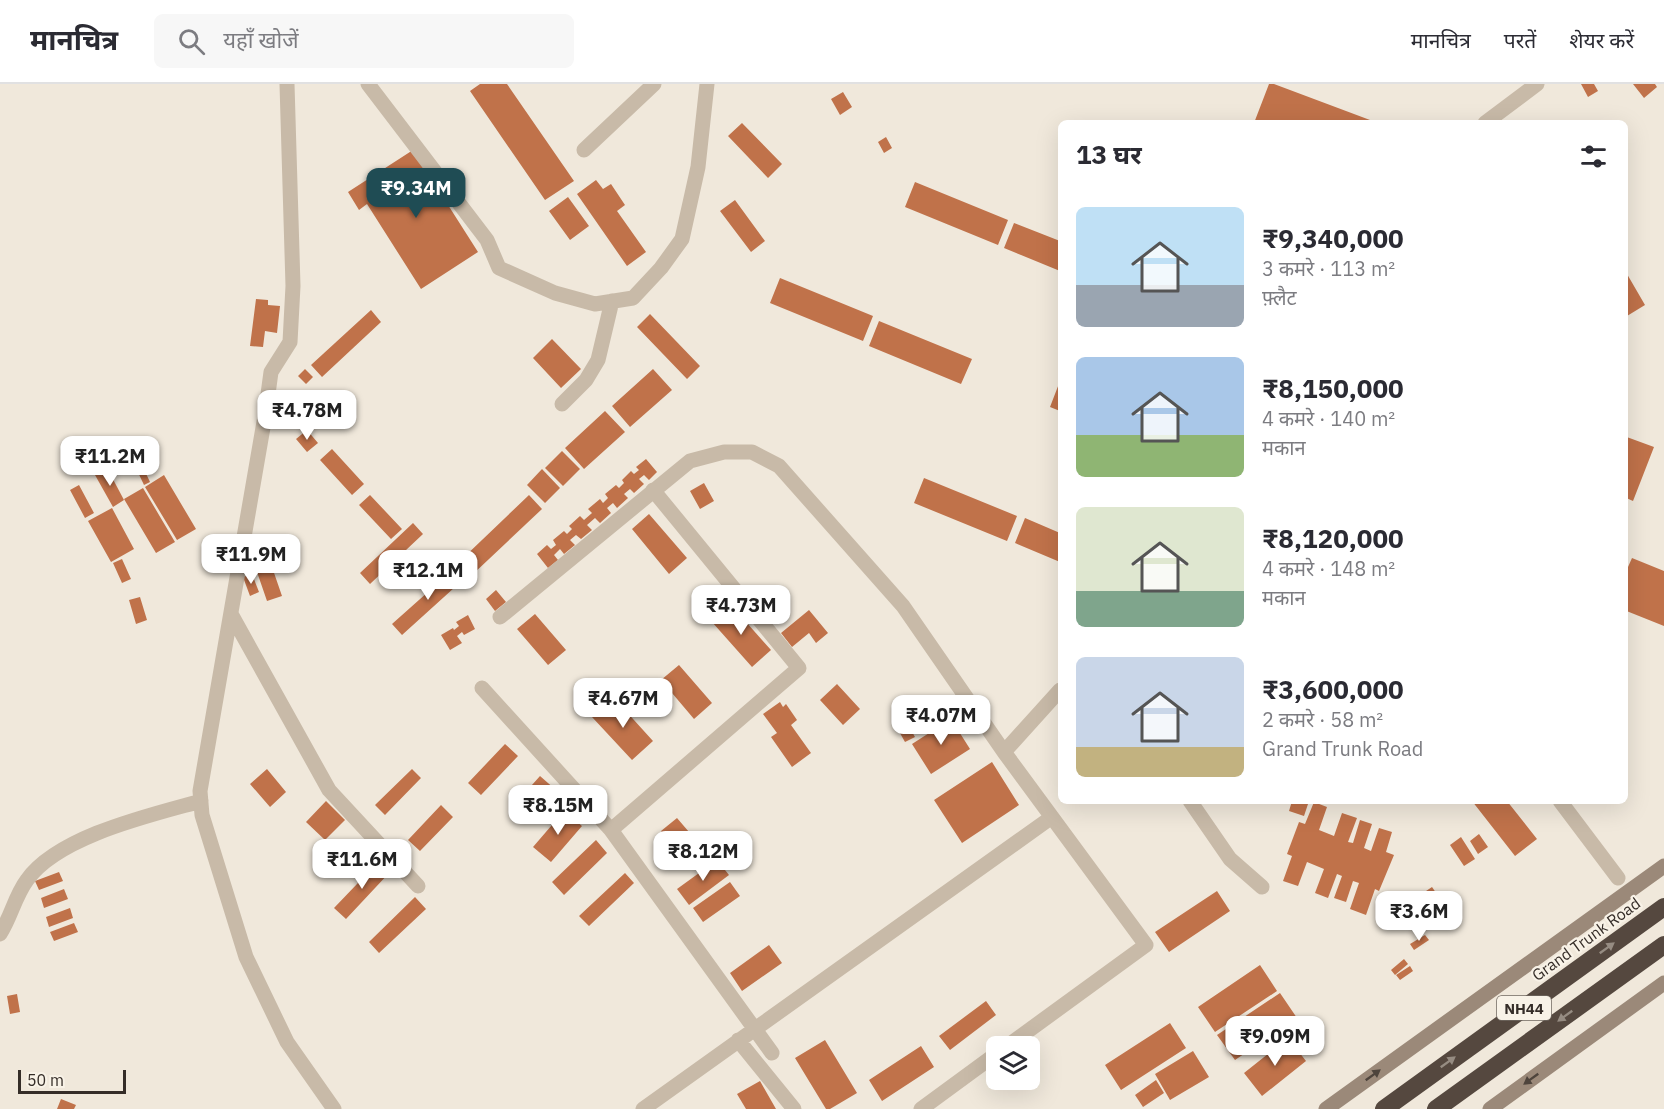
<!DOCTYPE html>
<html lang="hi">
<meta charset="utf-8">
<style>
:root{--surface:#fff;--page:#f7f7f7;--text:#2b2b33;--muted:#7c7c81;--line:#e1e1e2;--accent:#1f4c54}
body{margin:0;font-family:"IBM Plex Sans","Noto Sans Devanagari",sans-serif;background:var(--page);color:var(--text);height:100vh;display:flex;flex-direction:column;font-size:22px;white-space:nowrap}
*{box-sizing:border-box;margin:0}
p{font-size:20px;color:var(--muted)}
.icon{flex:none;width:33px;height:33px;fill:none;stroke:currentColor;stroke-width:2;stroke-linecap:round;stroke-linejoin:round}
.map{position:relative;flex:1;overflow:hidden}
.panel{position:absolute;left:1058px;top:36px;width:570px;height:684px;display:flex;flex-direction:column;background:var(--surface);border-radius:9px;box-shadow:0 6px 24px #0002}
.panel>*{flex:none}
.fabs{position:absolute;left:986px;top:952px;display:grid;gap:12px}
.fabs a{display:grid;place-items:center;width:54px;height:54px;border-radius:9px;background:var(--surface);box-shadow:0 6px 24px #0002;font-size:30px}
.scale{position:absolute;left:18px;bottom:15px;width:108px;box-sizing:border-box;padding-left:6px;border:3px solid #352d28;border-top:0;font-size:16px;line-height:21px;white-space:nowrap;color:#352d28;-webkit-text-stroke:4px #f8f2e7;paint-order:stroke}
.price{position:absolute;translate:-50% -51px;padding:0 14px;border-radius:12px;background:#fff;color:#222;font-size:20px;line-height:39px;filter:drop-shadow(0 2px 3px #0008)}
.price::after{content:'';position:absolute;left:50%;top:36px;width:18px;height:14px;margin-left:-9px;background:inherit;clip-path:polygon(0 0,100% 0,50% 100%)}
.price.on{background:var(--accent);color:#fff}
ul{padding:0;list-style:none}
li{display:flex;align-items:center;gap:18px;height:150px;padding:0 18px}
li span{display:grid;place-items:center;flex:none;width:168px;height:120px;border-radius:9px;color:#555}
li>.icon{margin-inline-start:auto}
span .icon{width:72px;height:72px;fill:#fffc;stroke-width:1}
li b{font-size:26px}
h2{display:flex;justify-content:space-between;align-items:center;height:72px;padding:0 18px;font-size:26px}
header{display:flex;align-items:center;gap:36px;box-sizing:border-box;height:84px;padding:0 30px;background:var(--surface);border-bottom:2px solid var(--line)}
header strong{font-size:28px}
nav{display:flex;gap:33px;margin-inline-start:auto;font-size:21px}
.search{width:420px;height:54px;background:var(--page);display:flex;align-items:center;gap:15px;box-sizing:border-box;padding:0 21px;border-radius:9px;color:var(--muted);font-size:22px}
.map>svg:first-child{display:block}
.building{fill:#c0724a}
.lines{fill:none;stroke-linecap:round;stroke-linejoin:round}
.street{stroke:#c8baa8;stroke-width:15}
.secondary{stroke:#9b8979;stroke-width:15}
.highway{stroke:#55483f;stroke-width:18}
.oneway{fill:#968c82}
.oneway2{fill:#4e443c}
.labels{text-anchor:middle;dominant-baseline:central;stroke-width:4.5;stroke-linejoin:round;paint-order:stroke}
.shield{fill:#f8f2e7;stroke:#706861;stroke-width:1.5}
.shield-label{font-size:15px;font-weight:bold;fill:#352d28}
.street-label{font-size:16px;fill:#352d28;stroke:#f8f2e7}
</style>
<header>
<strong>मानचित्र</strong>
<div class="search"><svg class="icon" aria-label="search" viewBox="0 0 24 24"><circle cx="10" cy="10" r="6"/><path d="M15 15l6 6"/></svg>यहाँ खोजें</div>
<nav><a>मानचित्र</a><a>परतें</a><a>शेयर करें</a></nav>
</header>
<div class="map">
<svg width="1664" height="1025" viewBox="0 0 1664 1025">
<rect width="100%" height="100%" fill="#f0e8db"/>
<path class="building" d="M 480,0 L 507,0 L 574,97 L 545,116 L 470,7 Z
M 1269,0 L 1274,0 L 1378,39 L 1254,39 Z
M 1581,0 L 1594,0 L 1598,7 L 1588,13 Z
M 1633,0 L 1655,0 L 1657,3 L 1644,14 Z
M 843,8 L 852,23 L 840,31 L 831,15 Z
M 742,39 L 782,80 L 768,94 L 728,52 Z
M 886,53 L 892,64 L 884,69 L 878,58 Z
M 413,66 L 478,168 L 421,205 L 367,120 L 359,126 L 348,108 Z
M 596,96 L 603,105 L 611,100 L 625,121 L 617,127 L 646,168 L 627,182 L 577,110 Z
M 915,98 L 1008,136 L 998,161 L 905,123 Z
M 568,113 L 589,142 L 570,156 L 549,127 Z
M 735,116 L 765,157 L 751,168 L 720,127 Z
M 1014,139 L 1060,157 L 1060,187 L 1004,164 Z
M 1627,190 L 1645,221 L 1627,232 L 1624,229 L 1624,191 Z
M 780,194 L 873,232 L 863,257 L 770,219 Z
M 256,215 L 268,216 L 268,221 L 280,222 L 277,249 L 265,247 L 263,263 L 250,262 Z
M 371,226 L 381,238 L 322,293 L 311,281 Z
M 650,230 L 700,282 L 687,295 L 637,243 Z
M 879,237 L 972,275 L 961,300 L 869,262 Z
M 552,255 L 581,285 L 561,304 L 533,274 Z
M 305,285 L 313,293 L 306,300 L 298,292 Z
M 653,285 L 672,306 L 630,343 L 612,322 Z
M 1060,297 L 1060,327 L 1050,323 Z
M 605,327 L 625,348 L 584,385 L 565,364 Z
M 307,346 L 318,359 L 307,368 L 296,355 Z
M 1624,352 L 1654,363 L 1633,417 L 1624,413 Z
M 147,354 L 152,365 L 133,374 L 128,363 Z
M 332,365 L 364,400 L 352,411 L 320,376 Z
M 562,367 L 580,385 L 563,402 L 545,384 Z
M 646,375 L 657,388 L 649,396 L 644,391 L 639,395 L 644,400 L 634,409 L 630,405 L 624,410 L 628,414 L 617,424 L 613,419 L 607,424 L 611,429 L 600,439 L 595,434 L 587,441 L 592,446 L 581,455 L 576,451 L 570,456 L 575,461 L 564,470 L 560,465 L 554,471 L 558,476 L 548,484 L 537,470 L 547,461 L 551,465 L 556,461 L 553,456 L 564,447 L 567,450 L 572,445 L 569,442 L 580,432 L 584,436 L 592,429 L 588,425 L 600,415 L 603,419 L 608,414 L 605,410 L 616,401 L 619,404 L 624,399 L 622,396 L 631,387 L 634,390 L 639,386 L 636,383 Z
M 140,377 L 150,398 L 144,401 L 134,380 Z
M 107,384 L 124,416 L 113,423 L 95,391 Z
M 542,385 L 560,404 L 545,419 L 527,401 Z
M 164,391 L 196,445 L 177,456 L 145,403 Z
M 924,394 L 1017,432 L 1007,457 L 914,419 Z
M 704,399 L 714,417 L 700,425 L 690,407 Z
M 79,401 L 94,429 L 85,434 L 70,406 Z
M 143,404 L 175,458 L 156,469 L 124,415 Z
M 370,411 L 402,445 L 391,455 L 359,421 Z
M 529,411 L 542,425 L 472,491 L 460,477 Z
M 112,424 L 134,465 L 111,478 L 88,437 Z
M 649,430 L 687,474 L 669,490 L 632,445 Z
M 1025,434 L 1060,449 L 1060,478 L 1015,459 Z
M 413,439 L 423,450 L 370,500 L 360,489 Z
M 1632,474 L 1664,487 L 1664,542 L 1624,526 L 1624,492 Z
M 122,475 L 131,495 L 122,499 L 113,479 Z
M 272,483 L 282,512 L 267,517 L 257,488 Z
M 456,483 L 465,494 L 402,551 L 392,540 Z
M 252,490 L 259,508 L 250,512 L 243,493 Z
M 496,506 L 506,518 L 495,527 L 486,515 Z
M 140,513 L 147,536 L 136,540 L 129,516 Z
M 731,521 L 771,566 L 752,583 L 712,538 Z
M 809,526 L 828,549 L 816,559 L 809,549 L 792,563 L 781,549 Z
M 535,530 L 566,566 L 548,581 L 517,545 Z
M 468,531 L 475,545 L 464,551 L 462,548 L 457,552 L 462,559 L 450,566 L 441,551 L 453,544 L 454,546 L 459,542 L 456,538 Z
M 679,581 L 712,619 L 694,635 L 661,596 Z
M 837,600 L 860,625 L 843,641 L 820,616 Z
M 614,614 L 653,657 L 632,676 L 592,633 Z
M 780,618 L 783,623 L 786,620 L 797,636 L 791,641 L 811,669 L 792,683 L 771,653 L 777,649 L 763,630 Z
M 902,630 L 915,653 L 905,658 L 892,635 Z
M 951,635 L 970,665 L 931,690 L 912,660 Z
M 505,660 L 518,672 L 481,711 L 468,699 Z
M 992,678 L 1019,721 L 962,759 L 934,716 Z
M 267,685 L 286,708 L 270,723 L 250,700 Z
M 412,685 L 421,694 L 385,731 L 375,721 Z
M 540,692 L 556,706 L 532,734 L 515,720 Z
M 326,717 L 345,736 L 325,756 L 306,738 Z
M 1292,717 L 1309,717 L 1304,732 L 1289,727 Z
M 1472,717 L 1507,717 L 1537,755 L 1515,772 Z
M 1314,718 L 1327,723 L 1319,746 L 1334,752 L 1342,729 L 1357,734 L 1348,758 L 1353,759 L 1360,736 L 1372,740 L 1364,764 L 1371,767 L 1379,744 L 1392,748 L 1386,768 L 1394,771 L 1379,807 L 1375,805 L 1366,831 L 1350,825 L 1359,799 L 1353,797 L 1346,818 L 1334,814 L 1342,792 L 1337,790 L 1328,814 L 1315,809 L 1324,785 L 1307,778 L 1298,802 L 1283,797 L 1292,772 L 1287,770 L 1299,738 L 1305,740 Z
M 441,721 L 453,733 L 420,767 L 408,756 Z
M 564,727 L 582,742 L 551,778 L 533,763 Z
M 677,734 L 701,762 L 685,776 L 661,747 Z
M 1479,750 L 1488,763 L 1478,770 L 1470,757 Z
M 1461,753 L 1475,775 L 1464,782 L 1450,761 Z
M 596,756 L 607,769 L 564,811 L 552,798 Z
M 717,776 L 729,791 L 689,821 L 677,805 Z
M 379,777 L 390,788 L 346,835 L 334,824 Z
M 59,788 L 63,797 L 39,806 L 35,797 Z
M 625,789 L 634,799 L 589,842 L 579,832 Z
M 730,798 L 740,812 L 703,838 L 693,824 Z
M 1432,803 L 1443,819 L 1434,825 L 1423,809 Z
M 64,805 L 68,815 L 44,824 L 41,814 Z
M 1217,807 L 1230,827 L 1169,868 L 1155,848 Z
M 415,813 L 426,825 L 379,869 L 369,858 Z
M 70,824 L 73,834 L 49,843 L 46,833 Z
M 74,839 L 78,848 L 54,857 L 50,848 Z
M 1425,851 L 1429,856 L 1414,866 L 1410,860 Z
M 769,861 L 782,879 L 742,907 L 730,889 Z
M 1404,875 L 1408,880 L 1395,891 L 1391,886 Z
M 1260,881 L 1277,907 L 1215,948 L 1198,923 Z
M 1410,882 L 1413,887 L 1400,896 L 1396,891 Z
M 1280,909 L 1297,934 L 1235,976 L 1217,951 Z
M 17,910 L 20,928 L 10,930 L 7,912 Z
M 986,917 L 996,931 L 950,966 L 939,952 Z
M 1170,939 L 1186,964 L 1121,1006 L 1105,981 Z
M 1288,954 L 1306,977 L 1262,1012 L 1244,989 Z
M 825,956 L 857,1009 L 830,1025 L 826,1025 L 795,974 Z
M 921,962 L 934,983 L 882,1017 L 869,996 Z
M 1193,967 L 1209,993 L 1170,1016 L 1155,990 Z
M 1156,996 L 1164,1009 L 1143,1023 L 1135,1011 Z
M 760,997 L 776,1025 L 746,1025 L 737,1010 Z
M 61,1015 L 76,1021 L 74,1025 L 57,1025 Z"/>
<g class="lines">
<path class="street" d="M 287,0 L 293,202 L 290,258 L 271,288 L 265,332 L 200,707 L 202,731 L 246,873 L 287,958 L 334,1025
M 368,0 L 487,156 L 499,184 L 555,209 L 595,220 L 633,214 L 661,184 L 682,155 L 698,83 L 707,0
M 1485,39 L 1537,0
M 584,66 L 654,0
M 562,320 L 586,296 L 598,276 L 612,217
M 231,530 L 329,706 L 418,802
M 500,533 L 690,377 L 724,368 L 752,368 L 779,382 L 903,522 L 1004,668 L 1146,861 L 1006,963
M 482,604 L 611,746 L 772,969
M 1004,668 L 1060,606
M 1190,717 L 1230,775 L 1262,803
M 1560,717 L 1618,794
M 611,746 L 799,584 L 653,406
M 0,850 C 11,833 15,812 27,796 C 58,752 151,731 201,717
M 738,956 L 794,1025
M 643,1025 L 1052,733
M 921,1025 L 996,970"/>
<path class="secondary" d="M 1326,1025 L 1664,782
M 1490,1025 L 1664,899"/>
<path class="highway" d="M 1384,1025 L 1664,823
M 1436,1025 L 1664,861"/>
</g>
<defs><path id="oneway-solid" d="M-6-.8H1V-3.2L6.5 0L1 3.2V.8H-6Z" transform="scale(1.5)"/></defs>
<g class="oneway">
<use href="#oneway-solid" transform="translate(1607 864) rotate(-36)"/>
<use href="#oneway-solid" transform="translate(1565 932) rotate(144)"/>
<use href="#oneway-solid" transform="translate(1448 978) rotate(-36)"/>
</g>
<g class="oneway2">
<use href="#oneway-solid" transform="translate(1373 991) rotate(-36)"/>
<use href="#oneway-solid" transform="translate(1531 995) rotate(144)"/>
</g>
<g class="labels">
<rect class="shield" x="1497" y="912" width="54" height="24" rx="4.5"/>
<g class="shield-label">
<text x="1524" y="924">NH44</text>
</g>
<g class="street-label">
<text transform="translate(1586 855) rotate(-36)">Grand Trunk Road</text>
</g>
</g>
</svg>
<div class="fabs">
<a><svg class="icon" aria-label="layers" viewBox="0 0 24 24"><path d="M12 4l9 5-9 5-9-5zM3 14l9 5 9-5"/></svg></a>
</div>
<div class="scale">50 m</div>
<b class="price on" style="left:416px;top:135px">₹9.34M</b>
<b class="price" style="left:307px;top:357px">₹4.78M</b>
<b class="price" style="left:110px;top:403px">₹11.2M</b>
<b class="price" style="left:251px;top:501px">₹11.9M</b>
<b class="price" style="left:428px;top:517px">₹12.1M</b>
<b class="price" style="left:741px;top:552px">₹4.73M</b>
<b class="price" style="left:623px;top:645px">₹4.67M</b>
<b class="price" style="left:941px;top:662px">₹4.07M</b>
<b class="price" style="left:558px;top:752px">₹8.15M</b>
<b class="price" style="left:703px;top:798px">₹8.12M</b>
<b class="price" style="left:362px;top:806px">₹11.6M</b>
<b class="price" style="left:1419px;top:858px">₹3.6M</b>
<b class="price" style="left:1275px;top:983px">₹9.09M</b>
<section class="panel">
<h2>13 घर<svg class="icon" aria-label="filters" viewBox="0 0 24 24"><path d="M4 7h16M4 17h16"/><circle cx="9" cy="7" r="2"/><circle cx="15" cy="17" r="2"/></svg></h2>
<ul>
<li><span style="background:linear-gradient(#bfe0f5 65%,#9aa5b1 0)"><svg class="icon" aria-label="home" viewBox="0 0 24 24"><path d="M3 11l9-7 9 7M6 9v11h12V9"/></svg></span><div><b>₹9,340,000</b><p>3 कमरे · 113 m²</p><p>फ़्लैट</p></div></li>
<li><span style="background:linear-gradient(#a9c7e8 65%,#8fb573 0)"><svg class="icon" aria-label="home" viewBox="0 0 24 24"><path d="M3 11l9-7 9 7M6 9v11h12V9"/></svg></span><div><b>₹8,150,000</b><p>4 कमरे · 140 m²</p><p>मकान</p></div></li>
<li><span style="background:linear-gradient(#dfe7d0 70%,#7fa58c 0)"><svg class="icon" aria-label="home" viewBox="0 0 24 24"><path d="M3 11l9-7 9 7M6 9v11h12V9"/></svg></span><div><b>₹8,120,000</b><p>4 कमरे · 148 m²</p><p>मकान</p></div></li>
<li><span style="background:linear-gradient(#c9d6e8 75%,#c2b280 0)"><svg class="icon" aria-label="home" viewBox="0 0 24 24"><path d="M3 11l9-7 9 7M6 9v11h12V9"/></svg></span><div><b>₹3,600,000</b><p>2 कमरे · 58 m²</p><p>Grand Trunk Road</p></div></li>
</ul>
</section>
</div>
